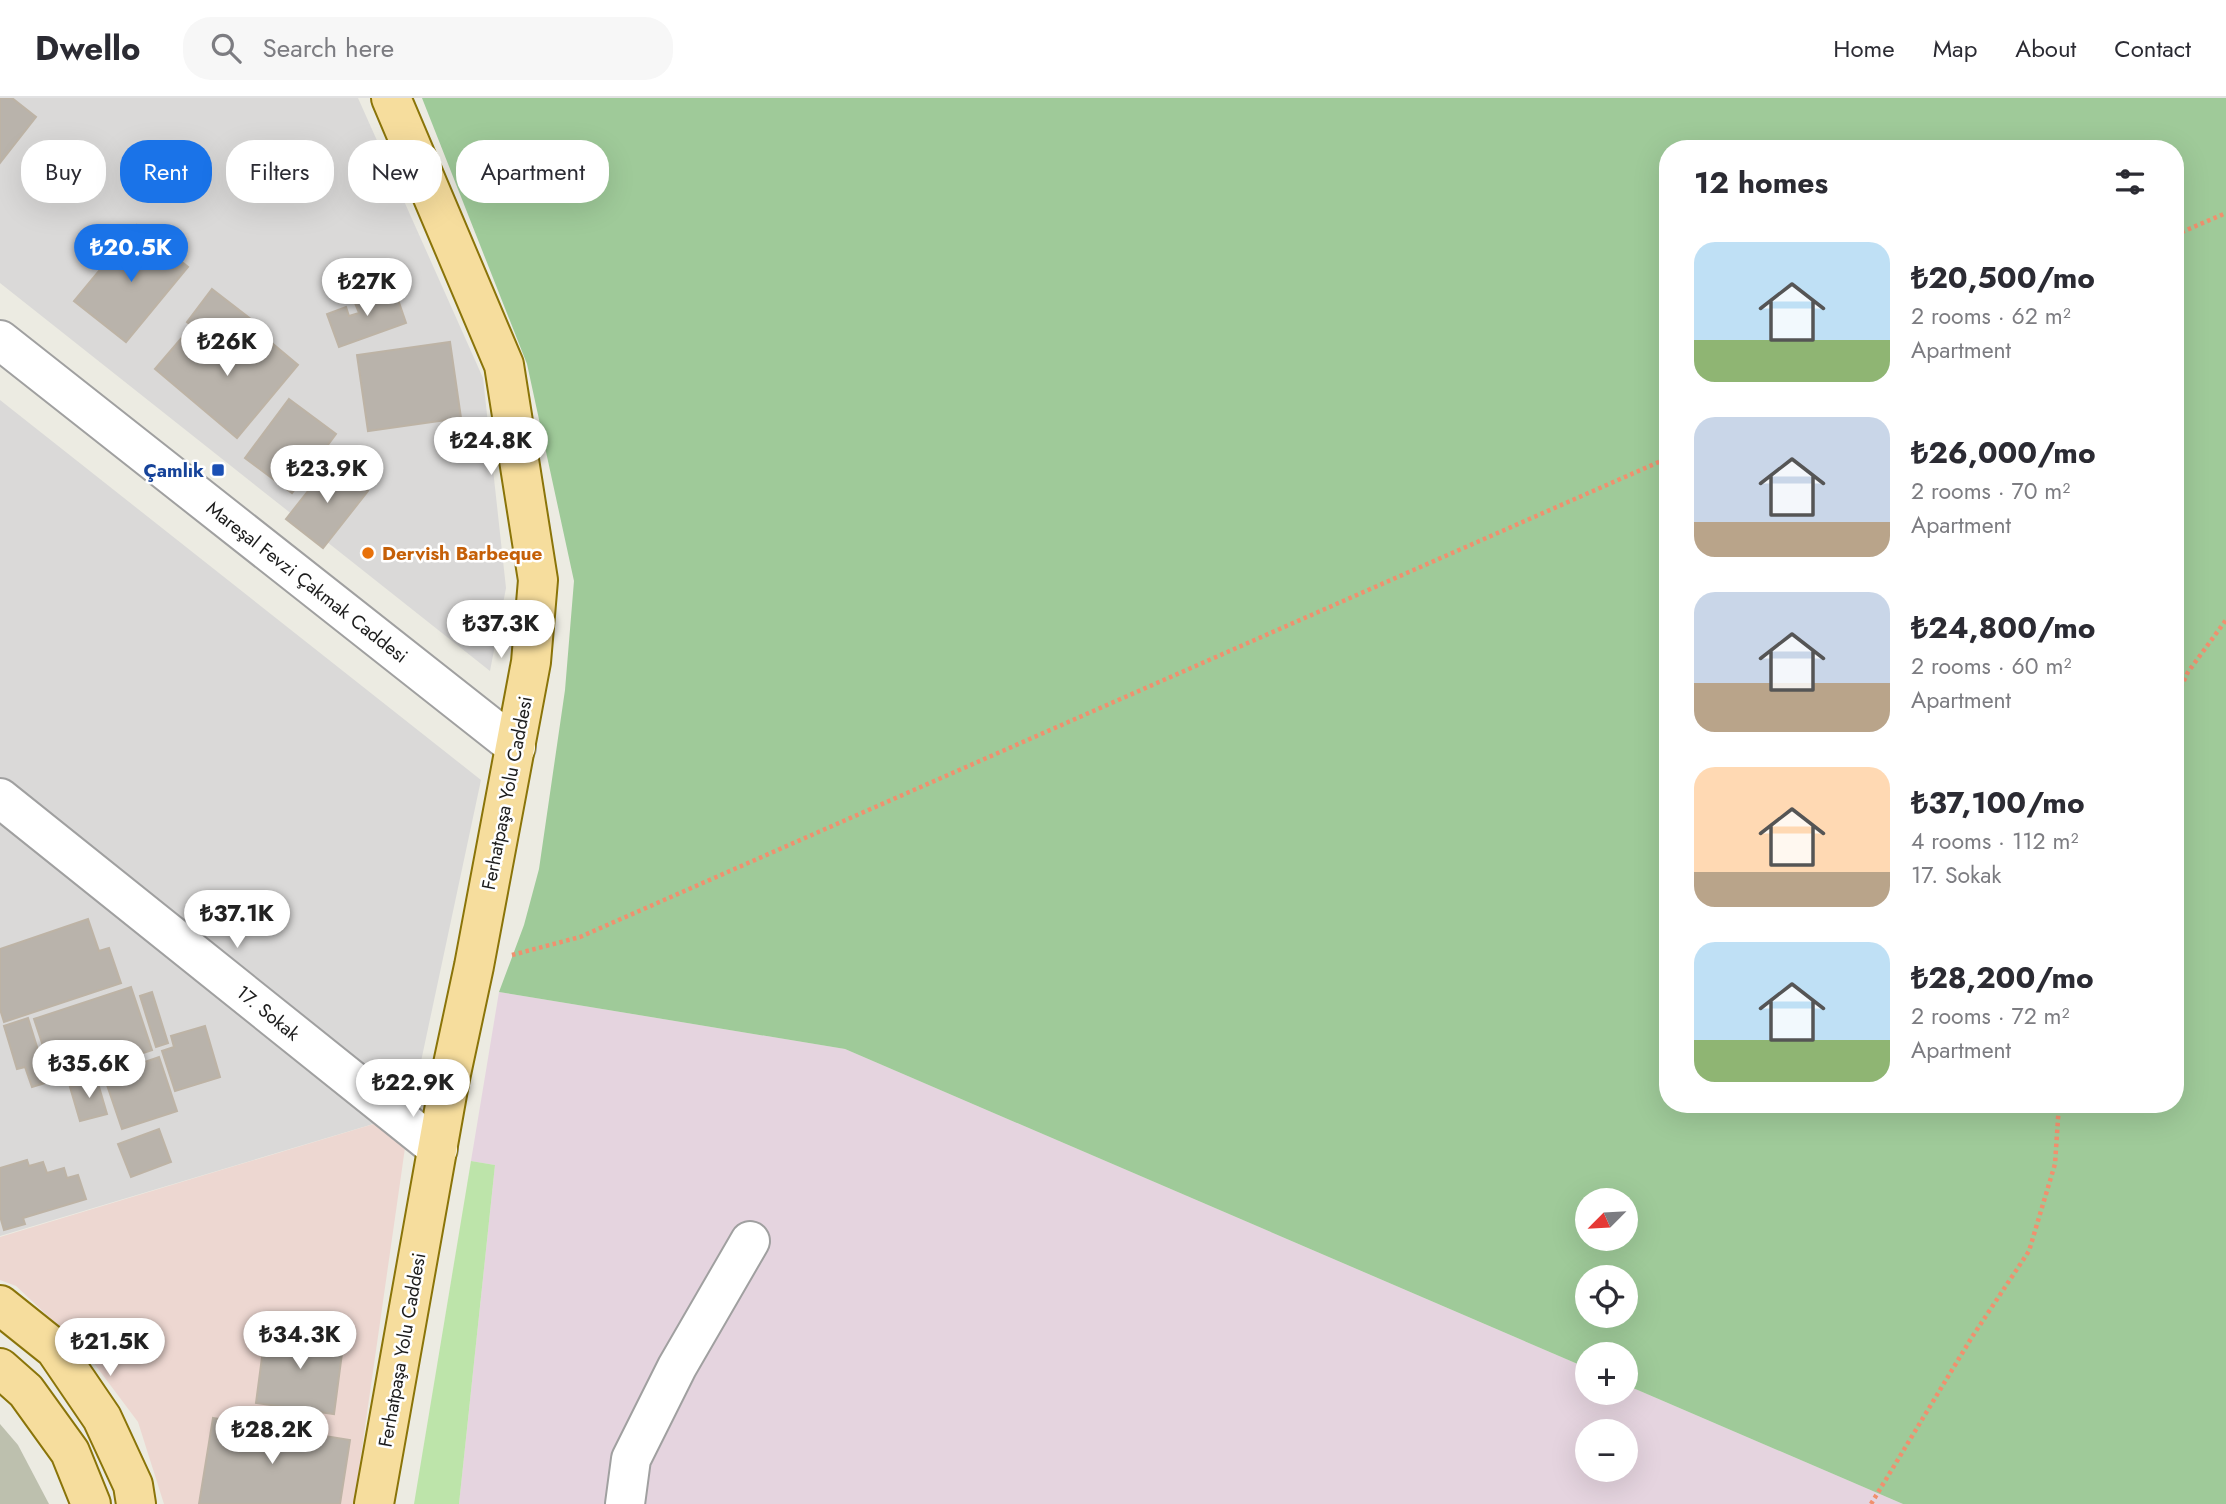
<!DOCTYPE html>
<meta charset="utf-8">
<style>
:root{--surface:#fff;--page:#f7f7f7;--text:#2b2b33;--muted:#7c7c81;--line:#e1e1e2;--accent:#1a73e8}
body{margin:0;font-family:Jost,sans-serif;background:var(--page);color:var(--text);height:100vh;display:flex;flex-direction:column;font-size:26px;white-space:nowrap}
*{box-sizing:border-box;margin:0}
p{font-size:23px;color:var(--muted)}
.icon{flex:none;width:38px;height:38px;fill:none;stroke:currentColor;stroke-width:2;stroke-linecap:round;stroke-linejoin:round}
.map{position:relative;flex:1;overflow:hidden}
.sheet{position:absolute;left:1659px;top:42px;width:525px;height:973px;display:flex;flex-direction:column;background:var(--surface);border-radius:28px;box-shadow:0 7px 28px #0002}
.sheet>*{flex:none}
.top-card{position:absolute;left:21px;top:42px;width:665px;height:63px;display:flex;gap:14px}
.needle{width:46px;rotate:246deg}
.tools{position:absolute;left:1575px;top:1090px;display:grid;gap:14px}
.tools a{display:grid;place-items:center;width:63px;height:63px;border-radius:50%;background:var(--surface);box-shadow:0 7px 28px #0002;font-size:35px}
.price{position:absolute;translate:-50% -60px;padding:0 16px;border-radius:24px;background:#fff;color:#222;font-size:23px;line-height:46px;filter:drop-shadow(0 2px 4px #0008)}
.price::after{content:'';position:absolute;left:50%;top:42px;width:21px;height:16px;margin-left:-10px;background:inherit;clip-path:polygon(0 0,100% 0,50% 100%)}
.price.active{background:var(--accent);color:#fff}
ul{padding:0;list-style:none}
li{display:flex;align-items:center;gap:21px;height:175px;padding:0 35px}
li span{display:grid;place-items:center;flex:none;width:196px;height:140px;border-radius:21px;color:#555}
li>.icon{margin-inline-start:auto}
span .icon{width:84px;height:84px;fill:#fffc;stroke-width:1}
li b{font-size:30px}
h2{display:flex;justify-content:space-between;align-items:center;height:84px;padding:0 35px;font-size:30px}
.chip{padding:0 24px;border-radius:28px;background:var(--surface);box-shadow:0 7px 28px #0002;font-size:24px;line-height:63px}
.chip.active{background:var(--accent);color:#fff}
header{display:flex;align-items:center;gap:42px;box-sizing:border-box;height:98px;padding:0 35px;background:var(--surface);border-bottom:2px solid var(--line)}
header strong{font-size:33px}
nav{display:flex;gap:38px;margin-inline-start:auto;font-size:24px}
.search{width:490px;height:63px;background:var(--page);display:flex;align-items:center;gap:18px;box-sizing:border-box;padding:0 24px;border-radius:28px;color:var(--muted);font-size:26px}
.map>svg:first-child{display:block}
.residential{fill:#dad9d8}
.commercial{fill:#edd7d1}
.industrial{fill:#e5d4df;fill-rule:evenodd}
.construction{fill:#bdc0ae}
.grass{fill:#bde4aa}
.forest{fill:#9fca99;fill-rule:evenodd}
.building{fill:#b9b3ab;stroke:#bdb3a5;stroke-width:2}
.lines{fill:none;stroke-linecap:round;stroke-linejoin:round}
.minor-casing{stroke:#a0a0a0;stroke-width:42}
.major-casing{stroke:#8a7409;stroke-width:42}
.path{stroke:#f1906e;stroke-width:4.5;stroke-dasharray:3.5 3.5;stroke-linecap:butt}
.minor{stroke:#fff;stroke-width:38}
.major{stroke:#f6dd9d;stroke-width:38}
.transit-dot{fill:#1a4fb4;stroke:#fff;stroke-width:2.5}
.food-dot{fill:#e8710a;stroke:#fff;stroke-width:2.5}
.labels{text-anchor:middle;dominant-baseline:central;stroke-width:5;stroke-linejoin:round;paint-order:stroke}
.transit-label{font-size:19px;font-weight:bold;fill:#164399;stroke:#fff;text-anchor:end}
.food-label{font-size:19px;font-weight:bold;fill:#c56008;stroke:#fff;text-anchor:start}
.street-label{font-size:19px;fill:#1c1c1c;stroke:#fff}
</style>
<header>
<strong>Dwello</strong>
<div class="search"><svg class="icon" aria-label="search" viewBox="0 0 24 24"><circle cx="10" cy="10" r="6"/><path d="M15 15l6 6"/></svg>Search here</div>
<nav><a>Home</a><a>Map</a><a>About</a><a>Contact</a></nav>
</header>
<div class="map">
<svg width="2226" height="1406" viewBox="0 0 2226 1406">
<rect width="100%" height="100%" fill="#ecebe2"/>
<path class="residential" d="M 0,0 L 358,0 L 483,280 L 506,490 L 490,573 L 0,185 Z
M 0,302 L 481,682 L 410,1015 L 0,1138 Z"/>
<path class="commercial" d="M 410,1015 L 354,1406 L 164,1406 L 138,1324 L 84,1252 L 16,1188 L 0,1182 L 0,1139 Z"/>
<path class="industrial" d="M 499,894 L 845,951 L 1587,1270 L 1587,1295 L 1626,1295 L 1626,1287 L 1903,1406 L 459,1406 L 495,1067 L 471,1063 ZM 1587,1334 L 1626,1334 L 1626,1372 L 1587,1372 Z"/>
<path class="construction" d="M 0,1326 L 18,1347 L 49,1406 L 0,1406 Z"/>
<path class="grass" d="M 471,1063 L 495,1067 L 459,1406 L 414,1406 Z"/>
<path class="forest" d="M 422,0 L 2226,0 L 2226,1406 L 1903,1406 L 1626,1287 L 1626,1256 L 1587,1256 L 1587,1270 L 845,951 L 499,894 L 524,827 L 539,771 L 565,592 L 574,483 L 527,266 ZM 1668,51 L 2175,51 L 2175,1006 L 1668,1006 ZM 1587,1102 L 1626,1102 L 1626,1141 L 1587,1141 ZM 1587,1180 L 1626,1180 L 1626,1218 L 1587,1218 Z"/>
<path class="building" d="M 0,0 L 12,0 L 36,19 L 0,65 Z
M 137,127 L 188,169 L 126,244 L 74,203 Z
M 394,190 L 406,225 L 339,249 L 327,216 L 346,209 L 349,218 L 359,215 L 355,205 Z
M 212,191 L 261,229 L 235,262 L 187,224 Z
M 191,229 L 235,266 L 261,236 L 298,267 L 237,340 L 155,271 Z
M 450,244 L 461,320 L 368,333 L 357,257 Z
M 289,301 L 336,336 L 292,395 L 245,360 Z
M 331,364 L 368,393 L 323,450 L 286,421 Z
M 88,821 L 99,853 L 109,850 L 121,885 L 4,924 L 0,911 L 0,851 Z
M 131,889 L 152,952 L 55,984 L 34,921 Z
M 152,894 L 168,945 L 156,949 L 140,898 Z
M 28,920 L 48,984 L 32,989 L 25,969 L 17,971 L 4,928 Z
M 205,928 L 220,979 L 175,993 L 162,953 L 174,949 L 171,938 Z
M 159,959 L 177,1013 L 122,1031 L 104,978 Z
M 97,982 L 107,1016 L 80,1023 L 70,989 Z
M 159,1031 L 171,1064 L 131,1079 L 118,1046 Z
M 27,1062 L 29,1068 L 43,1064 L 47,1075 L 64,1070 L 67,1080 L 78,1077 L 86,1101 L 23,1120 L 25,1126 L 4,1132 L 0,1118 L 0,1070 Z
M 266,1229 L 344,1240 L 334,1316 L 256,1305 Z
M 213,1320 L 350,1342 L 340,1406 L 199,1406 Z"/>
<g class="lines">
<g class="minor-casing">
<path id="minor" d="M 0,242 L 516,649
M 0,700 L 438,1051
M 625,1406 L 631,1361 L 677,1269 L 750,1143"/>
</g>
<g class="major-casing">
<path id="major" d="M 0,1207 L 55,1251 L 102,1320 L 133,1387 L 136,1406
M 0,1270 L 26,1293 L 70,1354 L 91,1406
M 374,1406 L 449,985 L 474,868 L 531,564 L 538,482 L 504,267 L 391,0"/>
</g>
<path class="path" d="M 2175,137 L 2226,115
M 2175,602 L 2188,574 L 2226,522
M 512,857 L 580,839 L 1668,360
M 1871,1406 L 1972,1239 L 2029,1153 L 2055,1066 L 2059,1006"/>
<use href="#minor" class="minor"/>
<use href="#major" class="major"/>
</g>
<rect class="transit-dot" x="211" y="365" width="14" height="14" rx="3.5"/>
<circle class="food-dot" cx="368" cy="455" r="7"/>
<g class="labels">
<g class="transit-label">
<text x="204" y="372">Çamlık</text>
</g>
<g class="food-label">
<text x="382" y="455">Dervish Barbeque</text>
</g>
<g class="street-label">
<text transform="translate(307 484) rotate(38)">Mareşal Fevzi Çakmak Caddesi</text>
<text transform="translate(507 695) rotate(-79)">Ferhatpaşa Yolu Caddesi</text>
<text transform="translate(268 915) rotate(39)">17. Sokak</text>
<text transform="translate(402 1252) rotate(-80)">Ferhatpaşa Yolu Caddesi</text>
</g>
</g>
</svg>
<div class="tools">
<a><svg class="needle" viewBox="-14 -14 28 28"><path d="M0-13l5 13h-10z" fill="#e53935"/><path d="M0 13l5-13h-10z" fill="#7c7c81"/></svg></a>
<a><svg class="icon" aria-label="locate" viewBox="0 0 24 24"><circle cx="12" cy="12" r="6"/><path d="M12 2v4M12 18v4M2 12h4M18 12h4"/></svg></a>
<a>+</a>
<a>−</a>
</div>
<b class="price active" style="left:131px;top:186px">₺20.5K</b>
<b class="price" style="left:367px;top:220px">₺27K</b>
<b class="price" style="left:227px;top:280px">₺26K</b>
<b class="price" style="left:491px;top:379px">₺24.8K</b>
<b class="price" style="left:327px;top:407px">₺23.9K</b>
<b class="price" style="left:501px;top:562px">₺37.3K</b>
<b class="price" style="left:237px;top:852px">₺37.1K</b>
<b class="price" style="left:89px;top:1002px">₺35.6K</b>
<b class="price" style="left:413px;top:1021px">₺22.9K</b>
<b class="price" style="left:300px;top:1273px">₺34.3K</b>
<b class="price" style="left:110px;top:1280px">₺21.5K</b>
<b class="price" style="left:272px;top:1368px">₺28.2K</b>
<div class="top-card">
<a class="chip">Buy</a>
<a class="chip active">Rent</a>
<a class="chip">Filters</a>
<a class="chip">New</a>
<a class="chip">Apartment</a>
</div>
<section class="sheet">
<h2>12 homes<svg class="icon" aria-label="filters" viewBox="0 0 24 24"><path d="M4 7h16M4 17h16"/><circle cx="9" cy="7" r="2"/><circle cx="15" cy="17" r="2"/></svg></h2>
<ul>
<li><span style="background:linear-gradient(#bfe0f5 70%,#8fb573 0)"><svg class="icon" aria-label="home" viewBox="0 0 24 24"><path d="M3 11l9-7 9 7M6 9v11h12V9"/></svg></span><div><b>₺20,500/mo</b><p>2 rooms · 62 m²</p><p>Apartment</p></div></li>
<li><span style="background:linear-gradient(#c9d6e8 75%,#b9a48a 0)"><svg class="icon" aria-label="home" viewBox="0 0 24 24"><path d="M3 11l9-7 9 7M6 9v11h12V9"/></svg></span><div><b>₺26,000/mo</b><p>2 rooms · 70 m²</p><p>Apartment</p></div></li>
<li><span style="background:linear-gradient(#c9d6e8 65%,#b9a48a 0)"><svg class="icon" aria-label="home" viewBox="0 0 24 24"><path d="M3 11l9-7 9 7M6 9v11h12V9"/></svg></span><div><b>₺24,800/mo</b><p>2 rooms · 60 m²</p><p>Apartment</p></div></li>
<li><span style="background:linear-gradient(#ffd9b3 75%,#b9a48a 0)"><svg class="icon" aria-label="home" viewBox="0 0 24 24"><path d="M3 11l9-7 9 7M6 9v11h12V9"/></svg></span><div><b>₺37,100/mo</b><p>4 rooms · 112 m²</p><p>17. Sokak</p></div></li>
<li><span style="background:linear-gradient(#bfe0f5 70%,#8fb573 0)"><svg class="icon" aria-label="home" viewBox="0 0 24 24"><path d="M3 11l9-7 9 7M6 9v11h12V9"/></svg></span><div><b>₺28,200/mo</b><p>2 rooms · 72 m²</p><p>Apartment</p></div></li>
</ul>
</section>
</div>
